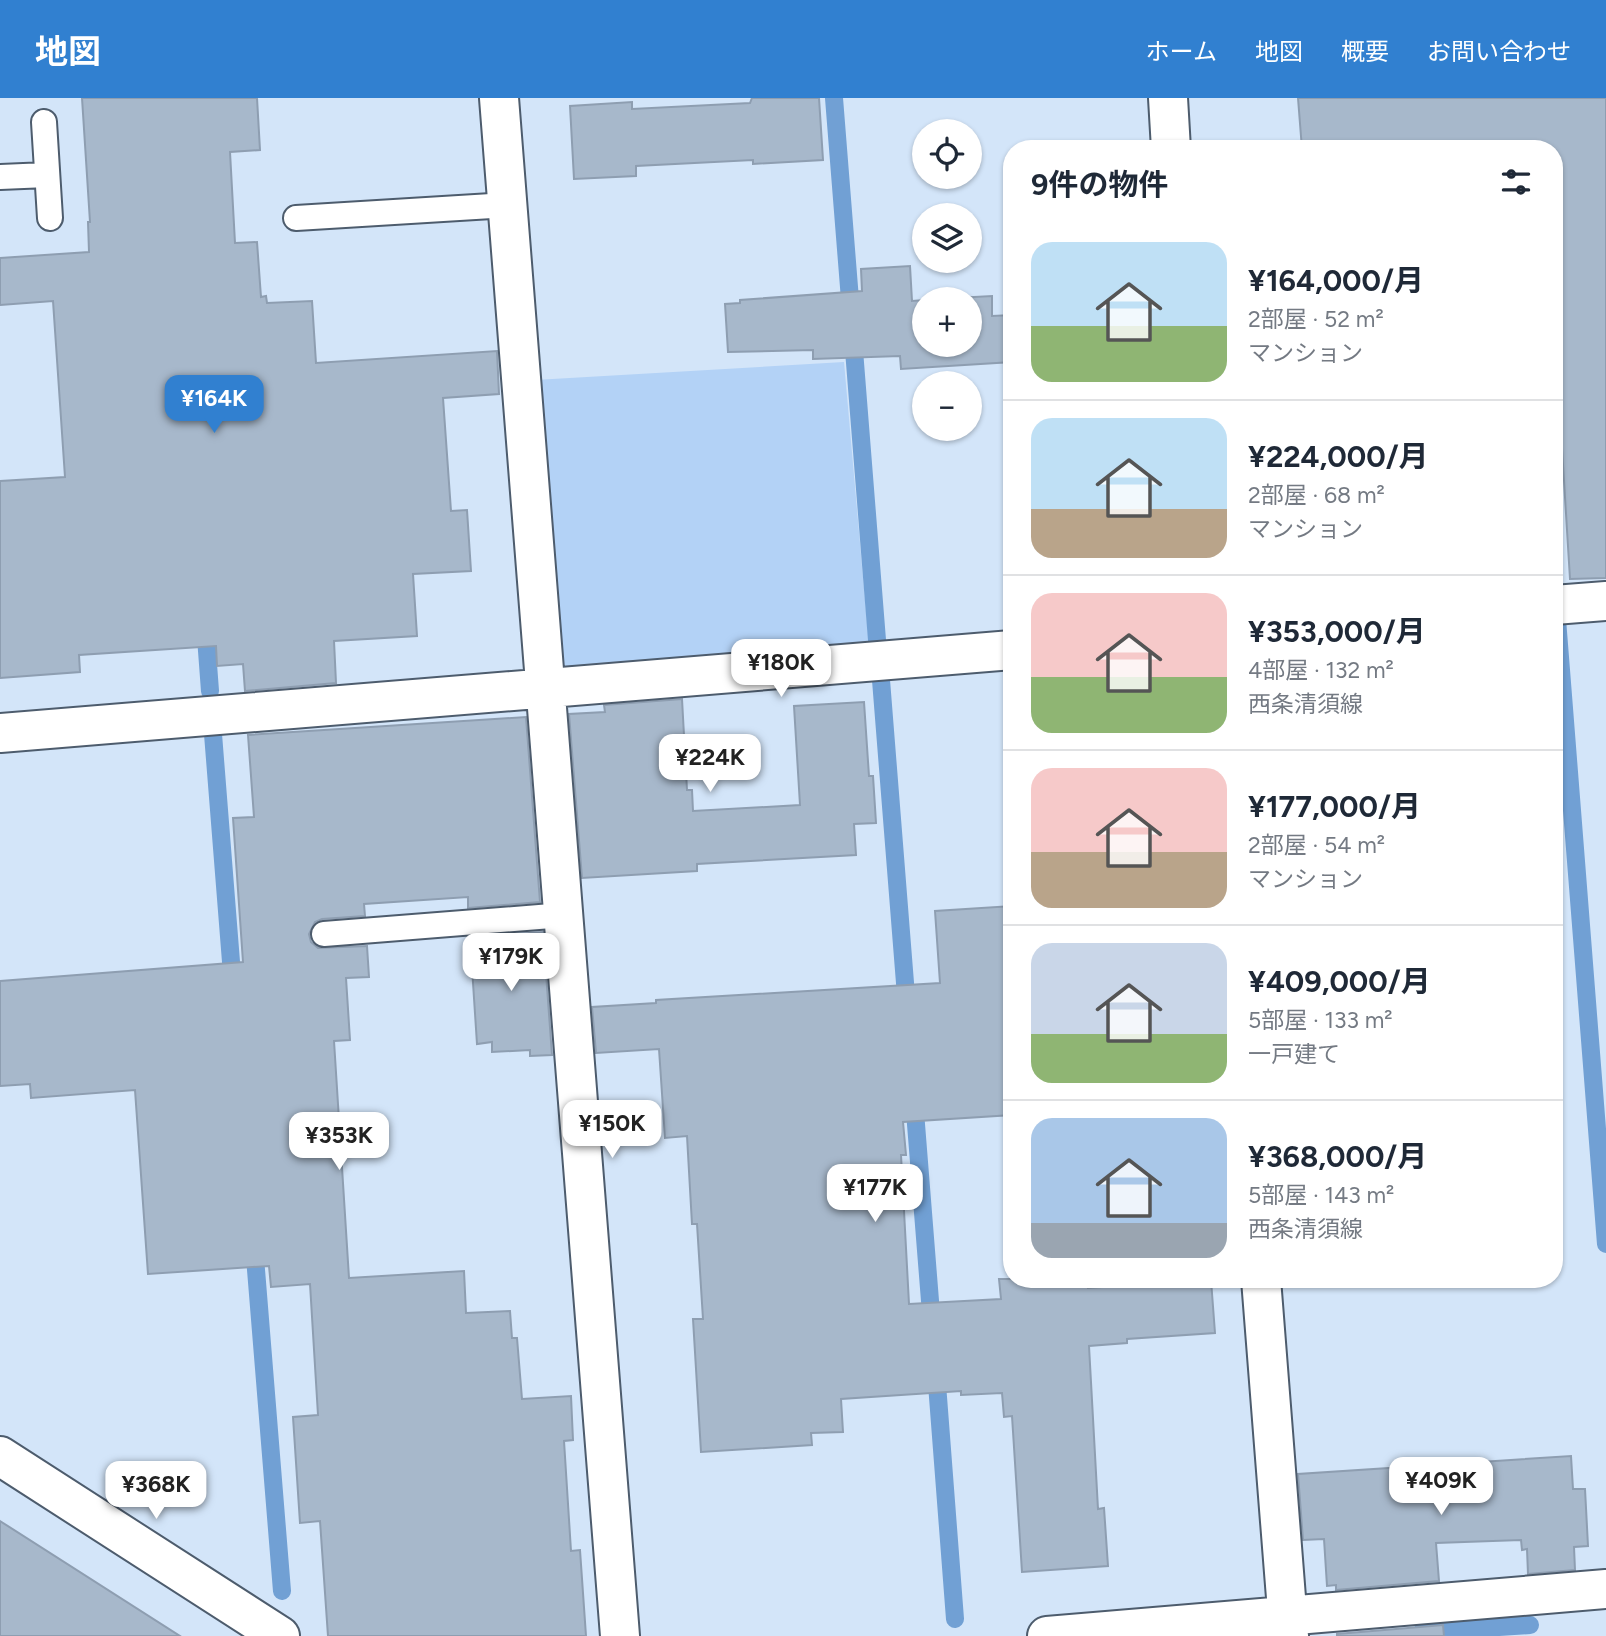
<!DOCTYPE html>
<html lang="ja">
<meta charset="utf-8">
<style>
:root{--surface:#fff;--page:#f2f2f3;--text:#1f2937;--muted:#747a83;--line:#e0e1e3;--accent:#3180d0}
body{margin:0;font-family:Figtree,"Noto Sans JP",sans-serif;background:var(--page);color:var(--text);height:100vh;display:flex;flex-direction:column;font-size:26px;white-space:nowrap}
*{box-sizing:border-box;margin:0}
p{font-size:23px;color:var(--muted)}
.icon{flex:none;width:38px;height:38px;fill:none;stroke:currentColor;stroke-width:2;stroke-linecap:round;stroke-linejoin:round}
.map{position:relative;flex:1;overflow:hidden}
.drawer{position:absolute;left:1003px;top:42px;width:560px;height:1148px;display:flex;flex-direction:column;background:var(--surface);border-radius:28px;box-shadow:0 2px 5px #0004}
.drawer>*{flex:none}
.buttons{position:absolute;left:912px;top:21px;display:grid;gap:14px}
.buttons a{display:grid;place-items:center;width:70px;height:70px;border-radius:50%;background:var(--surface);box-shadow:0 2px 5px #0004;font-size:35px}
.price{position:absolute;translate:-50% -60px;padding:0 16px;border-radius:14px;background:#fff;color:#222;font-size:23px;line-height:46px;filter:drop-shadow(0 2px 4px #0008)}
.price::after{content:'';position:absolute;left:50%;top:42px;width:21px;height:16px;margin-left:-10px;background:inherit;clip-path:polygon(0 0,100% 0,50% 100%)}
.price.on{background:var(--accent);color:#fff}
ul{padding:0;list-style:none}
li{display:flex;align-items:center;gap:21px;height:175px;padding:0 28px}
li+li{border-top:2px solid var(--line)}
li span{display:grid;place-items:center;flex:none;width:196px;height:140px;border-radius:21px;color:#555}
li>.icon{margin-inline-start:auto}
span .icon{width:84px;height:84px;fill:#fffc;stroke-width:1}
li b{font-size:30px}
h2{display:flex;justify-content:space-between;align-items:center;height:84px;padding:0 28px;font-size:30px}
header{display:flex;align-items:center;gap:42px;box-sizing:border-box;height:98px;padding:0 35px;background:var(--accent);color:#fff}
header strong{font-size:33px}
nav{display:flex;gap:38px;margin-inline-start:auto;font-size:24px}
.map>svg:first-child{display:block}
.green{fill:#b3d2f6}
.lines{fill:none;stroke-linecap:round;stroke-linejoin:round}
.stream{stroke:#71a0d4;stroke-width:18}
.building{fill:#a7b8cb;stroke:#8e9eb1;stroke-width:2}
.lane-casing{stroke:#4d5c6d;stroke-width:28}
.street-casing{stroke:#4d5c6d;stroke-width:42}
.secondary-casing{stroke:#4d5c6d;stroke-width:42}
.lane{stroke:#fff;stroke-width:24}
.street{stroke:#fff;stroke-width:38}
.secondary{stroke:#fff;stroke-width:38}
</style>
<header>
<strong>地図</strong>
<nav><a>ホーム</a><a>地図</a><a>概要</a><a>お問い合わせ</a></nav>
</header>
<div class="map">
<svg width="1606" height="1538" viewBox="0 0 1606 1538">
<rect width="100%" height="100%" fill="#d3e5f9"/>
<path class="green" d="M 844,264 L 869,547 L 569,571 L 555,559 L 535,282 Z"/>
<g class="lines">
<path class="stream" d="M 834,0 L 877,542
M 1557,521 L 1606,1146
M 205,526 L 210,593
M 881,582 L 907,910
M 213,636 L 233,889
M 914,1001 L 932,1228
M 254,1147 L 282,1493
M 936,1273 L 955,1521
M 1422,1534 L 1530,1527"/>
</g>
<path class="building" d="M 82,0 L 257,0 L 260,52 L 230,54 L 235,145 L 257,144 L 261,199 L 266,198 L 267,205 L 312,203 L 316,265 L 497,253 L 499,296 L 443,300 L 451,413 L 467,412 L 471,473 L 413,476 L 417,538 L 334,543 L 336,585 L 245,593 L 243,566 L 217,568 L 216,548 L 79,557 L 80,574 L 0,580 L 0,383 L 65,379 L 53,203 L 0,207 L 0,160 L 89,154 L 88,124 L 90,124 Z
M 752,0 L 819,0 L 823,62 L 753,66 L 753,62 L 636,68 L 636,78 L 574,81 L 570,8 L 632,4 L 632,11 L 750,5 Z
M 1298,0 L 1606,0 L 1606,480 L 1570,481 L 1554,219 L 1554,51 L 1302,51 Z
M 910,168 L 912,203 L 924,202 L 924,247 L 970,247 L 970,201 L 936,201 L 992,198 L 992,218 L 1012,217 L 1012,264 L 901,271 L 900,258 L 813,261 L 813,252 L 728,254 L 725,206 L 740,205 L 740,202 L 862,193 L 861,171 Z
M 682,601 L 687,692 L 692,692 L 693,713 L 800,707 L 794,608 L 864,604 L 869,678 L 873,678 L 876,725 L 854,726 L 856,757 L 697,766 L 697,773 L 582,780 L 569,616 L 605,614 L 604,607 Z
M 526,619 L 540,804 L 468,810 L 468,799 L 364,806 L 365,818 L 322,821 L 315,824 L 309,836 L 311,844 L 318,850 L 367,848 L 369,879 L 346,880 L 350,942 L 334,943 L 349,1180 L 464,1173 L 466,1215 L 510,1213 L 512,1240 L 517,1240 L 522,1301 L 571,1298 L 573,1342 L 564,1343 L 571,1453 L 580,1452 L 586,1538 L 328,1538 L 320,1423 L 300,1425 L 293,1319 L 318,1317 L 310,1186 L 271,1189 L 269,1168 L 148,1176 L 135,992 L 31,1000 L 30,986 L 0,988 L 0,883 L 243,864 L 233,720 L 254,719 L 248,637 Z
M 1012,808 L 1012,1017 L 903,1024 L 906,1057 L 901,1057 L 909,1206 L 1001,1201 L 999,1181 L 1088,1181 L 1088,1190 L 1211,1182 L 1215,1235 L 1127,1241 L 1127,1245 L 1089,1248 L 1098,1411 L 1104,1410 L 1108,1468 L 1022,1474 L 1012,1318 L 1004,1319 L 1002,1295 L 961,1297 L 961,1293 L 841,1301 L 843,1334 L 811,1335 L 812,1347 L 701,1354 L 693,1221 L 703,1221 L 697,1126 L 692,1126 L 687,1038 L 665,1040 L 659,951 L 596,955 L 592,909 L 656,905 L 656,902 L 940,885 L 935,813 Z
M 543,834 L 552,957 L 530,958 L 530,952 L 492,954 L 492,944 L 477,946 L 470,839 Z
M 1571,1358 L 1573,1391 L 1585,1391 L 1588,1448 L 1574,1449 L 1575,1472 L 1528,1476 L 1527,1451 L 1522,1452 L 1521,1442 L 1436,1445 L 1439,1483 L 1336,1492 L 1336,1487 L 1327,1488 L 1324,1441 L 1303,1442 L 1298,1376 Z
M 0,1423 L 180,1538 L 0,1538 Z
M 1443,1527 L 1444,1538 L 1337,1538 L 1337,1536 Z"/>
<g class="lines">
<g class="lane-casing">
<path id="lane" d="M 44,24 L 50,120
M 0,79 L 47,77
M 296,120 L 508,107
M 324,836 L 564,817"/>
</g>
<g class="street-casing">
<path id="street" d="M 499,0 L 620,1538
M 1168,0 L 1171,51
M 1554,507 L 1606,503
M 0,635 L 1012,552
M 1261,1181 L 1289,1538
M 1047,1538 L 1606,1491"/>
</g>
<g class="secondary-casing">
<path id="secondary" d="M 0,1358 L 280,1538"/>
</g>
<use href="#lane" class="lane"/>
<use href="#street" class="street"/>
<use href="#secondary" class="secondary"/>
</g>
</svg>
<div class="buttons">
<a><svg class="icon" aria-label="locate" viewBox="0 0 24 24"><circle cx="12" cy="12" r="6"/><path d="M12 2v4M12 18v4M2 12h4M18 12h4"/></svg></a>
<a><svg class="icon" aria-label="layers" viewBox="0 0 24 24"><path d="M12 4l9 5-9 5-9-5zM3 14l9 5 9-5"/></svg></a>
<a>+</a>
<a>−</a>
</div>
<b class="price on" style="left:214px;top:337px">¥164K</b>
<b class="price" style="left:781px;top:601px">¥180K</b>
<b class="price" style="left:710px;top:696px">¥224K</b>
<b class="price" style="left:511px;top:895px">¥179K</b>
<b class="price" style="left:612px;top:1062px">¥150K</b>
<b class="price" style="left:339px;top:1074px">¥353K</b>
<b class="price" style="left:875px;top:1126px">¥177K</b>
<b class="price" style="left:1441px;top:1419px">¥409K</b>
<b class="price" style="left:156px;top:1423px">¥368K</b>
<section class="drawer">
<h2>9件の物件<svg class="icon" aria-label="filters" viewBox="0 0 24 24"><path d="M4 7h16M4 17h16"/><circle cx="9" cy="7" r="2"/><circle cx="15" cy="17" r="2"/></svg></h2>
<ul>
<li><span style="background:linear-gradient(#bfe0f5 60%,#8fb573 0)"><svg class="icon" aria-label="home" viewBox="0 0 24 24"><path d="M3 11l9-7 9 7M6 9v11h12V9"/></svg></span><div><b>¥164,000/月</b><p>2部屋 · 52 m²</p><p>マンション</p></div></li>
<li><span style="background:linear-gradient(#bfe0f5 65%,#b9a48a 0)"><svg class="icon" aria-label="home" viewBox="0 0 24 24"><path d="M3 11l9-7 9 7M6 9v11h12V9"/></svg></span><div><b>¥224,000/月</b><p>2部屋 · 68 m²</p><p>マンション</p></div></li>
<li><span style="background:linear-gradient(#f6c9c9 60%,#8fb573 0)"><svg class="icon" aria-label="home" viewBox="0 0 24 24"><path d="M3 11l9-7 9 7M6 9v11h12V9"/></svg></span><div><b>¥353,000/月</b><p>4部屋 · 132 m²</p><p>西条清須線</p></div></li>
<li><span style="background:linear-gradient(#f6c9c9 60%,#b9a48a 0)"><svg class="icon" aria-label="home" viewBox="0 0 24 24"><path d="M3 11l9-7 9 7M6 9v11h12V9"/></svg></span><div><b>¥177,000/月</b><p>2部屋 · 54 m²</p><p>マンション</p></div></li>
<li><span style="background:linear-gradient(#c9d6e8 65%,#8fb573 0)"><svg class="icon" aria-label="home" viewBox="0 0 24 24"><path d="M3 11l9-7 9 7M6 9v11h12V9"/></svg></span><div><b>¥409,000/月</b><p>5部屋 · 133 m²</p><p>一戸建て</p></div></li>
<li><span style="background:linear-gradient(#a9c7e8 75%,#9aa5b1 0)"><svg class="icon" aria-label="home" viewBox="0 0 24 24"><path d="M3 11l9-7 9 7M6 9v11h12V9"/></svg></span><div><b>¥368,000/月</b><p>5部屋 · 143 m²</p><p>西条清須線</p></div></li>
</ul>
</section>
</div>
